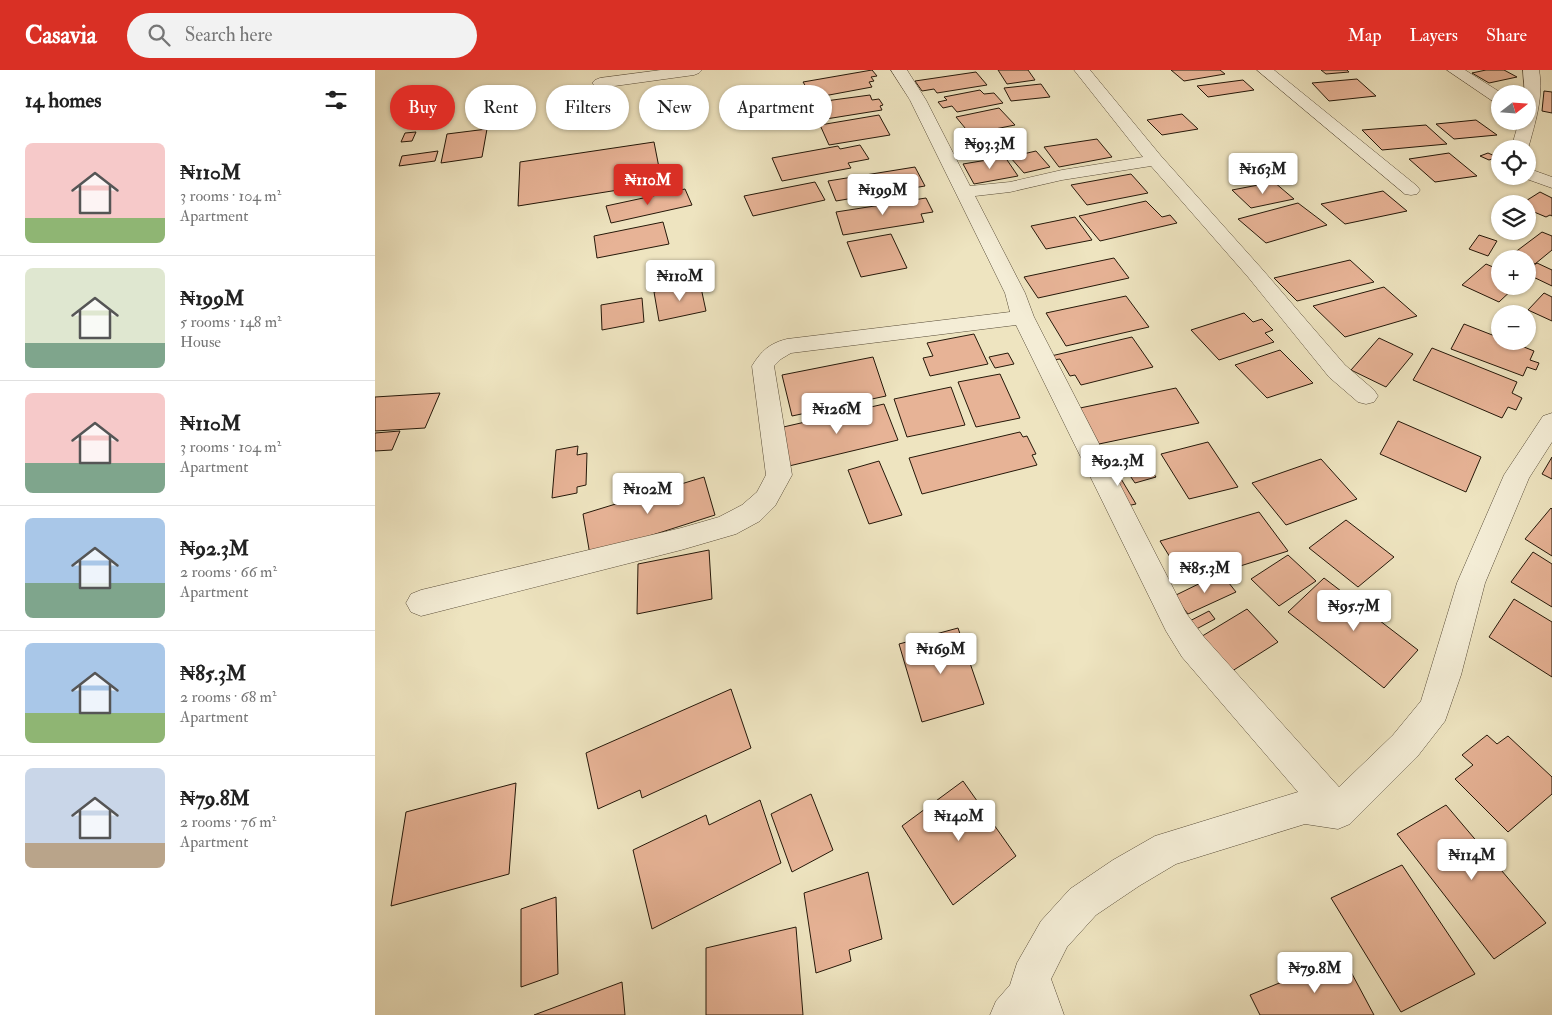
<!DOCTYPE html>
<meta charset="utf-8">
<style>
:root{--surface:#fff;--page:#f2f2f2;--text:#222;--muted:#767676;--line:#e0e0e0;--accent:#d93025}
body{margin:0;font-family:"IM FELL Double Pica",serif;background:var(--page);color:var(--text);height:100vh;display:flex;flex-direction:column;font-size:19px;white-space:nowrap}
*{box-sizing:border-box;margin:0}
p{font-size:16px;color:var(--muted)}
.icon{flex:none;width:28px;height:28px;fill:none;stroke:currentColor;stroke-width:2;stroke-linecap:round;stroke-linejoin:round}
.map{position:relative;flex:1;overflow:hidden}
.side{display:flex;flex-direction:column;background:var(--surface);width:375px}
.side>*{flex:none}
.hud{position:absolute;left:15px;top:15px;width:475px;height:45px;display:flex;gap:10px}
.needle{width:32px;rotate:73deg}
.fabs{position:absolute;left:1116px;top:15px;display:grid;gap:10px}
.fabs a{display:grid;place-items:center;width:45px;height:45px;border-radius:50%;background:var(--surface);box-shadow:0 1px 4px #0004;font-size:25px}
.price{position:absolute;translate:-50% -42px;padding:0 11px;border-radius:5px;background:#fff;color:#222;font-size:16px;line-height:32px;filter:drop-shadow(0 1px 2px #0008)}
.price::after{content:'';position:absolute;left:50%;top:30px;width:15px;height:11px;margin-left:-8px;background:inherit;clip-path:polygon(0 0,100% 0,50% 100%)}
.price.selected{background:var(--accent);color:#fff}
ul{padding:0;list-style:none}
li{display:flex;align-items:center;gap:15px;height:125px;padding:0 25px}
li+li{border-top:1px solid var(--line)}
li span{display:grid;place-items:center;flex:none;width:140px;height:100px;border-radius:8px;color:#555}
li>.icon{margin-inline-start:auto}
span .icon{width:60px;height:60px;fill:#fffc;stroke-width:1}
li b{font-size:21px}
h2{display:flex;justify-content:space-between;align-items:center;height:60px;padding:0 25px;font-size:21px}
.chip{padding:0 18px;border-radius:22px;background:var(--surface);box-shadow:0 1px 4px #0004;font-size:18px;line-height:45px}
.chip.selected{background:var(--accent);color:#fff}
header{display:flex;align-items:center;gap:30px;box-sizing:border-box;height:70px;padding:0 25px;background:var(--accent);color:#fff}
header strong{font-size:24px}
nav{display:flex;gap:28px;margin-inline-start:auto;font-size:18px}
.search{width:350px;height:45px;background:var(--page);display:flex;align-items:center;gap:12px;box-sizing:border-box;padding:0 18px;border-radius:28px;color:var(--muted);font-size:19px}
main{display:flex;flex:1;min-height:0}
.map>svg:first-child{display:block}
.building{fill:#e7b396;stroke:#251809}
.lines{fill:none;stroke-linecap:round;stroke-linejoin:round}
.minor-casing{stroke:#574b37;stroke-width:1}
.minor{fill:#f4edd6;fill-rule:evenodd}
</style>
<header>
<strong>Casavia</strong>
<div class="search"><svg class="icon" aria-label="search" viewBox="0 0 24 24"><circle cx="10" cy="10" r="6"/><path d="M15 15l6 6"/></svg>Search here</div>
<nav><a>Map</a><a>Layers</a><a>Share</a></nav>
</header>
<main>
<section class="side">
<h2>14 homes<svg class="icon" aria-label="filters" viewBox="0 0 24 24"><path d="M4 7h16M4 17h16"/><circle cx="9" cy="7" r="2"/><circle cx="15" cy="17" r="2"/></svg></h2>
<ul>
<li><span style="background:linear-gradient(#f6c9c9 75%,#8fb573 0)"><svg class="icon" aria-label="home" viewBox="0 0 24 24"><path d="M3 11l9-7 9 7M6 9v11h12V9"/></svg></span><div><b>₦110M</b><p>3 rooms · 104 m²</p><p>Apartment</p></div></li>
<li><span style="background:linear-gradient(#dfe7d0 75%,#7fa58c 0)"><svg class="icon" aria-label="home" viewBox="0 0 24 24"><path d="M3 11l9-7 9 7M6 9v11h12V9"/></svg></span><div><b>₦199M</b><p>5 rooms · 148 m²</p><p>House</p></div></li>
<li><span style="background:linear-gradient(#f6c9c9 70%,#7fa58c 0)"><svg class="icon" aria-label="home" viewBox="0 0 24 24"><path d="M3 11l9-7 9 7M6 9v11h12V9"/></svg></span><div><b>₦110M</b><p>3 rooms · 104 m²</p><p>Apartment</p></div></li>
<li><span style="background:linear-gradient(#a9c7e8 65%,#7fa58c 0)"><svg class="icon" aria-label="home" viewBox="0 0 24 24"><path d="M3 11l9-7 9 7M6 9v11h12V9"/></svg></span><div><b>₦92.3M</b><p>2 rooms · 66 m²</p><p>Apartment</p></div></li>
<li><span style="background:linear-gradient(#a9c7e8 70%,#8fb573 0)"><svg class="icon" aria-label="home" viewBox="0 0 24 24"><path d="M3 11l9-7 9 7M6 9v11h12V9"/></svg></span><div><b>₦85.3M</b><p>2 rooms · 68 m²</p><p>Apartment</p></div></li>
<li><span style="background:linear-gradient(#c9d6e8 75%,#b9a48a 0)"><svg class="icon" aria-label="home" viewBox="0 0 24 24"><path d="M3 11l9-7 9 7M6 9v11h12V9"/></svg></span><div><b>₦79.8M</b><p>2 rooms · 76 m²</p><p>Apartment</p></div></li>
</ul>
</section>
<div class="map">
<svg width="1177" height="945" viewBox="0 0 1177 945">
<rect width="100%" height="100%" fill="#eee4c0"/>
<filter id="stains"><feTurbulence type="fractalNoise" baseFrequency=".004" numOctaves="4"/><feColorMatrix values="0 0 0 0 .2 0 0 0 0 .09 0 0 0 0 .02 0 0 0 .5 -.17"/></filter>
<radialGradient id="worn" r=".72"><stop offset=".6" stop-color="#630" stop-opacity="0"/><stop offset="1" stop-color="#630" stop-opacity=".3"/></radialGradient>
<path class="building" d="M 497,0 L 502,6 L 496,7 L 499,11 L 494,12 L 497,17 L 438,28 L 428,12 Z
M 623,0 L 653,0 L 660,10 L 632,14 Z
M 796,0 L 845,0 L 850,4 L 809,11 Z
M 946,0 L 972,0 L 974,2 L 951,4 Z
M 1111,0 L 1129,0 L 1142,7 L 1114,13 L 1097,3 Z
M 601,2 L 612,15 L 562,23 L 559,19 L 547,21 L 540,11 Z
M 982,9 L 1001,26 L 954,31 L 937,13 Z
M 868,10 L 879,20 L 833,27 L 822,16 Z
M 666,14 L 675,27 L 636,31 L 629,18 Z
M 605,20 L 609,24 L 619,23 L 628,33 L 582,42 L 577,36 L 568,38 L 563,32 L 572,30 L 569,27 Z
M 1169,21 L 1177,22 L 1177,43 L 1167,41 Z
M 495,25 L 497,30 L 504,29 L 508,35 L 505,36 L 507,40 L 451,49 L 443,32 Z
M 624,38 L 640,55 L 595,64 L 581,47 Z
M 807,44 L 823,59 L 787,65 L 772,50 Z
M 504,45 L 515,65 L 454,75 L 445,55 Z
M 1101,50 L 1122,65 L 1079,69 L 1061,54 Z
M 1051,55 L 1072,74 L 1007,80 L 987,60 Z
M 112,59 L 107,87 L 66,93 L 72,64 Z
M 41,62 L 37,71 L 26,72 L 30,63 Z
M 722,69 L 737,87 L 684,97 L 669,77 Z
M 279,72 L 287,113 L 143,136 L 145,92 Z
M 485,75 L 494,89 L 473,93 L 476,98 L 407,111 L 397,88 L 463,76 L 465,79 Z
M 63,81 L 60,91 L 24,96 L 27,86 Z
M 661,81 L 675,97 L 649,103 L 635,87 Z
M 1074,83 L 1102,106 L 1060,112 L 1034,89 Z
M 1113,83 L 1122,87 L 1114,90 L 1105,86 Z
M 630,87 L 643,106 L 599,114 L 588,94 Z
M 540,97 L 550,116 L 461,131 L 453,111 Z
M 756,104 L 773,123 L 712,135 L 696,115 Z
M 440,112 L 450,130 L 378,146 L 369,126 Z
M 899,112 L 919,129 L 876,138 L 857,120 Z
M 310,119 L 317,135 L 236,153 L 231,136 Z
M 1008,121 L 1032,141 L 970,154 L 946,134 Z
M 1165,122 L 1177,128 L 1177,146 L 1175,145 L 1171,147 L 1152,139 L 1152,134 L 1146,134 Z
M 551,128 L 558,142 L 546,144 L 549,152 L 468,165 L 461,142 Z
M 771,131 L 787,147 L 795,145 L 802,153 L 725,171 L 704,146 Z
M 923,133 L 952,155 L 891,173 L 863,149 Z
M 700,147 L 717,170 L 671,179 L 656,156 Z
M 288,152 L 294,174 L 222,188 L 219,166 Z
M 1167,162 L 1177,166 L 1177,180 L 1160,194 L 1139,183 Z
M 516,164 L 532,198 L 486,207 L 472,172 Z
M 1104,165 L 1122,171 L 1113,186 L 1094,179 Z
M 739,188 L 754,208 L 663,228 L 649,207 Z
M 975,190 L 999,212 L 922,231 L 899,208 Z
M 1162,193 L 1177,200 L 1177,216 L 1152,204 L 1152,200 Z
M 1111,194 L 1125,200 L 1125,216 L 1141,216 L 1124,232 L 1087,215 Z
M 325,213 L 331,241 L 284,251 L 279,222 Z
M 1009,217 L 1042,246 L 970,267 L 938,236 Z
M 1169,223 L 1177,227 L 1177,251 L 1153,240 Z
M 751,226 L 774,257 L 691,276 L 671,243 Z
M 267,228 L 269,252 L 227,260 L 226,235 Z
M 869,243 L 878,252 L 887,249 L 898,260 L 890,263 L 899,272 L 844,290 L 816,260 Z
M 1089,254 L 1125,268 L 1125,271 L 1134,271 L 1159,281 L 1155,290 L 1164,293 L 1161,300 L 1152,297 L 1148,306 L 1076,279 Z
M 599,264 L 613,294 L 555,306 L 548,288 L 558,286 L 552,273 Z
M 757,267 L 778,297 L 706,315 L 700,305 L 695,306 L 685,289 L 678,290 L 676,286 Z
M 1004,268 L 1038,284 L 1011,317 L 976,300 Z
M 1057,278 L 1142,312 L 1137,323 L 1147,328 L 1141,340 L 1133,337 L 1127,348 L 1038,310 Z
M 905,280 L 938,313 L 892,328 L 860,295 Z
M 633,283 L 639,294 L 620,298 L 614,287 Z
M 498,287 L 511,326 L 417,346 L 407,305 Z
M 625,304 L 645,348 L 601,357 L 583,312 Z
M 576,317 L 590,355 L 532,367 L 519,329 Z
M 801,318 L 824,353 L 724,374 L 705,338 Z
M 65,323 L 50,358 L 0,361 L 0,327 Z
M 509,334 L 523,370 L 414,396 L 404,358 Z
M 1023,351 L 1106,387 L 1091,422 L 1005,384 Z
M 25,361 L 17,380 L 0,381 L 0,363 Z
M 645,362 L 648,367 L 652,366 L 661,384 L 657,385 L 662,395 L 547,424 L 534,388 Z
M 833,372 L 863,417 L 814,429 L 786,384 Z
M 203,376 L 202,385 L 212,383 L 211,415 L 202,417 L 202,423 L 177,428 L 181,380 Z
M 765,385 L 781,407 L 760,413 L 745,391 Z
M 1177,387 L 1177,409 L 1167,404 Z
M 946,389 L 982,429 L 911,455 L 877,413 Z
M 504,391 L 527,445 L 494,454 L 473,400 Z
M 739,397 L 761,434 L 747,437 L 725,401 Z
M 329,407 L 340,445 L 215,485 L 208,444 Z
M 1176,438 L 1177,439 L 1177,486 L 1150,469 Z
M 884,442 L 913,481 L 811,513 L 785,471 Z
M 971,450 L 1019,487 L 983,517 L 934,478 Z
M 334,480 L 337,529 L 262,544 L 263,494 Z
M 1158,482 L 1177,494 L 1177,537 L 1136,512 Z
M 913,485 L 941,511 L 904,536 L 876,509 Z
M 846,503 L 861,522 L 813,544 L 799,526 Z
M 949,508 L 1043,580 L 1009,618 L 913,542 Z
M 1139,529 L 1177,552 L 1177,607 L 1114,567 Z
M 872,539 L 903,572 L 854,603 L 824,568 Z
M 834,541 L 840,549 L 814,563 L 807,555 Z
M 583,558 L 609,634 L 547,652 L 524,574 Z
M 356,619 L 376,678 L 267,728 L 265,720 L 223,739 L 211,683 Z
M 1112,665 L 1122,674 L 1133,666 L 1177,707 L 1177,724 L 1133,762 L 1080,709 L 1098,695 L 1087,685 Z
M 588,711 L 641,786 L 578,835 L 527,756 Z
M 141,713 L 134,804 L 16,836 L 31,742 Z
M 436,724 L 458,780 L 417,802 L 396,744 Z
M 385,730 L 406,793 L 277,859 L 258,780 L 331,745 L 334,755 Z
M 1071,735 L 1171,853 L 1119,889 L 1022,764 Z
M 1027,795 L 1100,904 L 1026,942 L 956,828 Z
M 493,802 L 507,869 L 474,880 L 476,891 L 441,903 L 429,823 Z
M 181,827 L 183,904 L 146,917 L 146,839 Z
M 421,857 L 428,945 L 331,945 L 331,878 Z
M 968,887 L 999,945 L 885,945 L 875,925 Z
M 247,912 L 250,945 L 159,945 Z"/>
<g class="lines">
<g class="minor-casing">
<path id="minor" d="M 286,0 L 327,0 L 324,3 L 319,5 L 225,18 L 220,16 L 217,13 L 220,10 L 225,8 Z
M 516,0 L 532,0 L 551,30 L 595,116 L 635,112 L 687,100 L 768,87 L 699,0 L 715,0 L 786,86 L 887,199 L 970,295 L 999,320 L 1003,326 L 999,332 L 991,334 L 983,332 L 954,307 L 873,207 L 776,96 L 687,110 L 635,122 L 600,126 L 650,223 L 659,247 L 811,543 L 829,567 L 964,717 L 1018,665 L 1046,631 L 1082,513 L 1129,405 L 1168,346 L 1177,343 L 1177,372 L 1154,408 L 1110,513 L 1086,605 L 1070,651 L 1042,687 L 975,754 L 963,759 L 930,754 L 801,794 L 764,816 L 721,845 L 692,877 L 676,909 L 689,945 L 615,945 L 621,931 L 635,915 L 642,893 L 666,851 L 695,819 L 738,790 L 780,766 L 923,722 L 807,587 L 791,561 L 641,255 L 416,283 L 406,289 L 399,296 L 417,405 L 400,436 L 385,451 L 361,464 L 306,480 L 46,546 L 36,542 L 31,533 L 36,524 L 46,520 L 306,458 L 344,447 L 367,435 L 382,422 L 391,405 L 377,296 C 386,281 395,273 412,269 L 635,242 L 630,223 L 535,30 Z
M 882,0 L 899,0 L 1042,116 L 1045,120 L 1042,124 L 1036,125 L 1030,124 Z
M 1072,0 L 1090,0 L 1128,24 L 1125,24 L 1125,34 L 1119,32 Z
M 1148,0 L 1164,0 C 1169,27 1160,53 1153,79 L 1136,79 L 1144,51 L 1152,51 L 1152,24 L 1150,24 Z
M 1152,98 L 1177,107 L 1177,118 L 1146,107 L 1152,106 Z"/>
</g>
<use href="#minor" class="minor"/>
</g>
<rect width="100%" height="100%" filter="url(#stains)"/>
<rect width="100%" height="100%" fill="url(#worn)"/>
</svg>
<div class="fabs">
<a><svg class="needle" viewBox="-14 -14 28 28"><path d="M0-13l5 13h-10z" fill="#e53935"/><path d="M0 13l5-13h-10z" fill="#767676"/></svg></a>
<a><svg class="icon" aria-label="locate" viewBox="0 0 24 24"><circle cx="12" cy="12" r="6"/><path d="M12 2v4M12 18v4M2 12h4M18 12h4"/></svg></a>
<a><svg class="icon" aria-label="layers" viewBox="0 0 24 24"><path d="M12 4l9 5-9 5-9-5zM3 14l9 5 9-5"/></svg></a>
<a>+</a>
<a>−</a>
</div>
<b class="price" style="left:615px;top:100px">₦93.3M</b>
<b class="price" style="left:888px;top:125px">₦163M</b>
<b class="price selected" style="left:273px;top:136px">₦110M</b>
<b class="price" style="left:508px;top:146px">₦199M</b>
<b class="price" style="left:305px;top:232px">₦110M</b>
<b class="price" style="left:462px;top:365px">₦126M</b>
<b class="price" style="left:743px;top:417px">₦92.3M</b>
<b class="price" style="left:273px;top:445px">₦102M</b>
<b class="price" style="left:830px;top:524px">₦85.3M</b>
<b class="price" style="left:979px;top:562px">₦95.7M</b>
<b class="price" style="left:566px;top:605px">₦169M</b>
<b class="price" style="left:584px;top:772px">₦140M</b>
<b class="price" style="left:1097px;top:811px">₦114M</b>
<b class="price" style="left:940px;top:924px">₦79.8M</b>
<div class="hud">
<a class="chip selected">Buy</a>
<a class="chip">Rent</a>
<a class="chip">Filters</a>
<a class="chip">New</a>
<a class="chip">Apartment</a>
</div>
</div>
</main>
